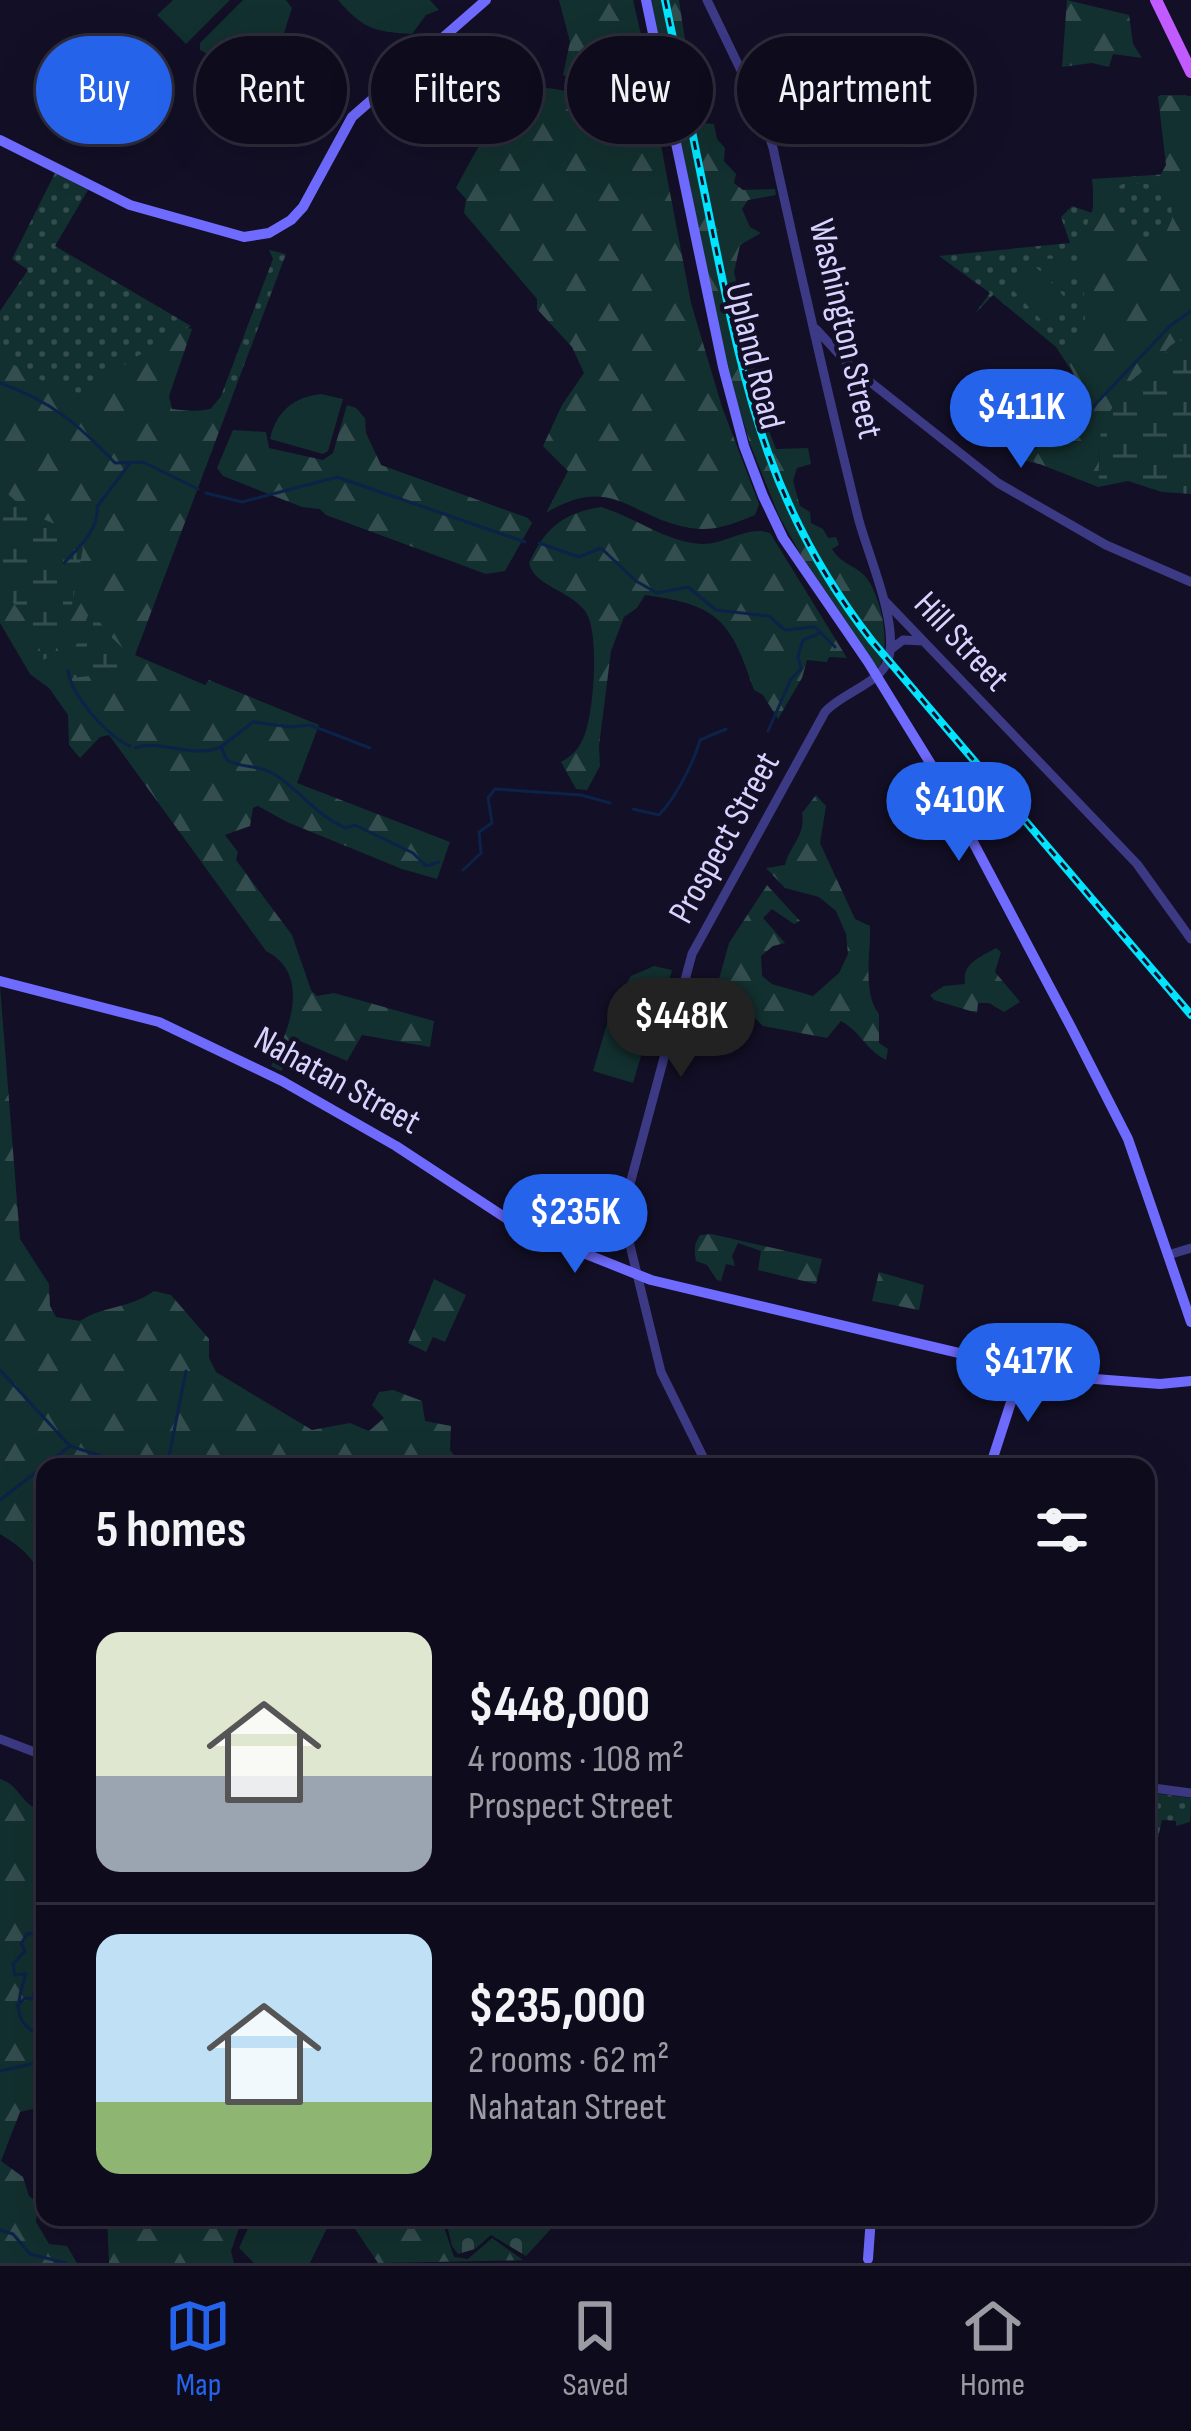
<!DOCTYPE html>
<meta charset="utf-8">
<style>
:root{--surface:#0e0b1c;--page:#171425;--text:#f1f3f6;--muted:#9b9ba3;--line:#2e2b3b;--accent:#2563eb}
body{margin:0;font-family:"Sofia Sans Condensed",sans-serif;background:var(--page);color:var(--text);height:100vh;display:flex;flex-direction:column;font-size:45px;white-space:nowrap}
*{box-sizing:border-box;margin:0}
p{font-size:39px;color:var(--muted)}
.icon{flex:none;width:66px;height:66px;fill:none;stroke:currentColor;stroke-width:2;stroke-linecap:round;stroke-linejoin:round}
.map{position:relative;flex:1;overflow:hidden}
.side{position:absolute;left:36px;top:1458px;width:1119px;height:768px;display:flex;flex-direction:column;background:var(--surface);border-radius:24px;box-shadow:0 12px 48px #0002,0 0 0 3px var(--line)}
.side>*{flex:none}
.hud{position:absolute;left:36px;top:36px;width:1119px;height:108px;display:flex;gap:24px}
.price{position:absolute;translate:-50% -102px;padding:0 27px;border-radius:42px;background:var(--accent);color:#fff;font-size:39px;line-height:78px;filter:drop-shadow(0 3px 6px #0008)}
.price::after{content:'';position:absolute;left:50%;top:72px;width:36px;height:27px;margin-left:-18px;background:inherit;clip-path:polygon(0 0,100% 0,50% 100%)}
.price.active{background:#222;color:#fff}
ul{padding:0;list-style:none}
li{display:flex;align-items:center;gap:36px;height:300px;padding:0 60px}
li+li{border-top:3px solid var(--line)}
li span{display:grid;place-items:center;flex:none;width:336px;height:240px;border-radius:24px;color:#555}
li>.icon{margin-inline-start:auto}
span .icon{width:144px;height:144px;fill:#fffc;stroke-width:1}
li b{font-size:51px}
h2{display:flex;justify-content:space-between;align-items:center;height:144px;padding:0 60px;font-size:51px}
.tag{padding:0 42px;border-radius:54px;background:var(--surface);box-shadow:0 12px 48px #0002,0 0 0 3px var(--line);font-size:42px;line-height:108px}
.tag.active{background:var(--accent);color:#fff}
.menu{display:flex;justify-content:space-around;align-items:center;height:168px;border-top:3px solid var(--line);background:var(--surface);font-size:33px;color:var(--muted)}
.menu a{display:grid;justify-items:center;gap:6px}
.menu .active{color:var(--accent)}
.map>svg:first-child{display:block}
.grass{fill:url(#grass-dots)}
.forest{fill:url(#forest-firs);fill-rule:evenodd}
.wetland{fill:url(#wetland-marsh)}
.cemetery{fill:url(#cemetery-stones)}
.garden{fill:#12302f}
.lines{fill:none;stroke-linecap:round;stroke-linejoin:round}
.stream{stroke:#0c2248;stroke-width:3}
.tertiary{stroke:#3d3a85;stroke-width:9}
.secondary{stroke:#6f6bff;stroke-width:10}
.primary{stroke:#c25bff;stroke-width:12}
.rail-casing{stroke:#00e5ff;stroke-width:8}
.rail{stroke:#130f26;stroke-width:3;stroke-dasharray:9;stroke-linecap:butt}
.labels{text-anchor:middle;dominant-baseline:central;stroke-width:9;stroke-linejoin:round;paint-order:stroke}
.street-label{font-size:36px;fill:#d9d4ff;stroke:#130f26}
</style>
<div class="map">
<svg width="1191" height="2263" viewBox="0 0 1191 2263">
<defs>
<pattern id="grass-dots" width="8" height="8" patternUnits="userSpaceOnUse" patternTransform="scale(3)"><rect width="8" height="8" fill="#12302f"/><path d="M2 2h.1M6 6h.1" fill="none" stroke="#344d4e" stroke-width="1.8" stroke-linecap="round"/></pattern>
<pattern id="forest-firs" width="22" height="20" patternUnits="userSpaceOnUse" patternTransform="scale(3)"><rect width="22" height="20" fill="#12302f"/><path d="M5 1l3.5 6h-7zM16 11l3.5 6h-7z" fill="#344d4e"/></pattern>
<pattern id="wetland-marsh" width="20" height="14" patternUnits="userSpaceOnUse" patternTransform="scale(3)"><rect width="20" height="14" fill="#12302f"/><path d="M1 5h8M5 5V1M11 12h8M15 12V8" fill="none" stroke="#344d4e"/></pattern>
<pattern id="cemetery-stones" width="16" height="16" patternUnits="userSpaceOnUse" patternTransform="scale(3)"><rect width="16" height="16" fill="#12302f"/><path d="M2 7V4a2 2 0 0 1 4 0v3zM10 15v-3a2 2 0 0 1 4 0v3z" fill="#344d4e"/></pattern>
</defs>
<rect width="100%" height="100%" fill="#130f26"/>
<path class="grass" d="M 1160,95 L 1191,96 L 1191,375 L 1068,471 L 1018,459 L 1063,433 L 1076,404 L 1073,373 L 1056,347 L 993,295 L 974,315 L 990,293 L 939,256 L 1070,243 L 1061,217 L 1072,206 L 1095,214 L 1092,179 L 1169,174 Z
M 55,173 L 88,190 L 55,246 L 191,326 L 73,406 L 206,415 L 221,396 L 273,259 L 269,250 L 286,254 L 105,733 L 0,590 L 0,311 L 28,270 L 12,259 Z
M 1146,1792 L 1191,1798 L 1190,1822 L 1176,1826 L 1176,1821 L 1162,1820 L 1158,1838 L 1155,1838 L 1155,1822 L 1146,1821 Z"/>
<path class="forest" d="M 559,0 L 633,0 L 654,91 L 647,106 L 634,105 L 563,75 L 570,42 Z
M 651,0 L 679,0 L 685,40 L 700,81 L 695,88 L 702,123 L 714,124 L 717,139 L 725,148 L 724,161 L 736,174 L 734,183 L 743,190 L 775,189 L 776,195 L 748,200 L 742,209 L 750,227 L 761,233 L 740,245 L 734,272 L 743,312 L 739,313 L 743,342 L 757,375 L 755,395 L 776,449 L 808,448 L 811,464 L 797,468 L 793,481 L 800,506 L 810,512 L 811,523 L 823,529 L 828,538 L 836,537 L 839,545 L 832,549 C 841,565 859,566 868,580 C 882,601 891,646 879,667 L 874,668 L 815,580 L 779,516 L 750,444 L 728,370 Z
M 1067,0 L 1129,15 L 1133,44 L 1142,58 L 1113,54 L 1109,67 L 1092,63 L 1062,67 Z
M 544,88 C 582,89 612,116 649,121 L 653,141 L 660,140 L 691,303 L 722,407 L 759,504 L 755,515 C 733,524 714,532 690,528 C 629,517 612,473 546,513 L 568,471 L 543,446 L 562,405 L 584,373 L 572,347 L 537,309 L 537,299 L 464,213 L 466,199 L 456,188 C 477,150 500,99 544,88 Z
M 1186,95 L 1191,102 L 1191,332 L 1170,346 L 1101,426 L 1098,487 L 1022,457 C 1074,434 1096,403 1061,350 L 1085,323 L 1082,238 L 1093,208 L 1093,182 L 1160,176 L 1166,165 L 1158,96 ZM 1123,184 L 1147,184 L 1171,200 L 1172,219 L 1164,237 L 1146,242 C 1120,229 1117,216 1112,189 Z
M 184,327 L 192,329 L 169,396 L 172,409 C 197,412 212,413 232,397 L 135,655 L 205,685 L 209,680 L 319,725 L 297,783 L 450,842 L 437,879 L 402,869 L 287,822 L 258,806 L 253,808 L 250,826 L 225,835 L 238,852 L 236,860 L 292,935 L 311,990 L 317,996 L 334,993 L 434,1021 L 430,1047 L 362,1035 L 347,1061 L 300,1041 L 281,1071 L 271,1066 C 289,1031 312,974 266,951 L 109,735 L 100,737 L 80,758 L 69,745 L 68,715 L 49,688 L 30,674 L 0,623 L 0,357 L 50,385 L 79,393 Z
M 347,405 L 356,408 L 365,418 L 366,433 L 381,465 L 528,518 L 532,523 L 505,571 L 486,574 L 326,515 L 320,509 L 302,507 L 223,476 L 217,468 L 233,430 L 266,432 L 269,448 L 323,460 L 333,453 Z
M 601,507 C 635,517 667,543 703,544 C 726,544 749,525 770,533 L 847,658 L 829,657 L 827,662 L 807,660 L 802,678 L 778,719 L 763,695 L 754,690 C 731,622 720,605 645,595 L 637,608 L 624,617 L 611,651 L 599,746 L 600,766 L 587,790 L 576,789 L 561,762 C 574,755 580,747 585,734 C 594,710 600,630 585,611 C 571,591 534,586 529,563 C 545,528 563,513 601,507 Z
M 816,795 L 826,806 L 820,843 L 855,919 L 870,926 C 871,953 862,992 879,1014 L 879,1043 L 888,1049 L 886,1060 C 865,1049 861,1032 841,1021 L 827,1038 L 763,1026 L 748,1011 L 713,1001 L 729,943 L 767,885 L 800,921 L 794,924 L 772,909 L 763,918 L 785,943 L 773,946 L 761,956 L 762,976 L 772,984 L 813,996 L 839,973 L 848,954 L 846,934 L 836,911 L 819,897 L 785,888 L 766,868 L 785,865 C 790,845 806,836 802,813 Z
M 996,948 L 1001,952 L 995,972 L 1020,1002 L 1004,1012 L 989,1003 L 978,1003 L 977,1013 L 934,1000 L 930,995 L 944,986 L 965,984 C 962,963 979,958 996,948 Z
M 0,986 L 20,1239 L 49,1284 L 50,1306 L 56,1317 L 80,1321 C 105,1305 129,1309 154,1291 L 171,1295 L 209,1339 L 209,1358 L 216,1372 L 312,1430 L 350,1423 L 369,1431 L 384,1418 L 372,1405 L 379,1392 L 393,1390 L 422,1401 L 425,1421 L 451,1426 L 450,1450 L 463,1466 L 486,1459 L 486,1467 L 45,1467 L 45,1639 L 38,1633 C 43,1581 48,1563 0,1534 Z
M 711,1234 L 822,1259 L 816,1284 L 758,1270 L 761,1251 L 738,1243 L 732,1256 L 735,1266 L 726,1264 L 721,1281 L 717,1280 L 707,1265 L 696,1261 C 694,1250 694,1244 700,1235 Z
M 879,1272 L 924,1285 L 919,1310 L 872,1301 Z
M 434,1279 L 466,1295 L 445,1342 L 433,1337 L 426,1352 L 408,1343 Z
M 0,1779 C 22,1786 18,1804 45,1812 L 45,2106 L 20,2112 L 1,2161 L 23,2177 L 29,2196 L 38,2203 L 36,2222 L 49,2244 L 67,2246 L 77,2263 L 0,2263 Z
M 107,2217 L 243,2217 L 231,2251 L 234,2263 L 109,2263 Z
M 347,2217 L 379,2217 L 407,2227 L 441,2218 L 454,2257 L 468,2259 L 492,2238 L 523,2260 L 537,2260 L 378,2263 Z"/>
<path class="wetland" d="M 426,64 L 442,99 L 454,89 L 475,98 L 474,119 L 466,129 C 452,120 437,106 419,105 C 406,103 402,107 389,99 L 388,94 Z
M 1191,332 L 1191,494 L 1162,492 L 1128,481 L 1098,487 L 1101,426 L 1127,384 Z
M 0,487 L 29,513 L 76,533 L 83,548 L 72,604 L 54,655 L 43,660 L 35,633 L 7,594 L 0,591 Z
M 89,613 L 94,613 L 107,633 L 130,655 L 118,673 L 71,678 L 65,673 Z"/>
<path class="cemetery" d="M 445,2217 L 562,2217 L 526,2256 L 491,2235 L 475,2249 L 458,2254 L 452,2246 Z"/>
<path class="garden" d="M 173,0 L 230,0 L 186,44 L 157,15 Z
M 243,0 L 286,0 L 292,8 L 271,74 L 260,82 L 200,50 L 200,43 Z
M 338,0 L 430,0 L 439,10 L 426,15 L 412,34 C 375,32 363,29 338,0 Z
M 1064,258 L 1069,282 L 1051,282 L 1067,300 L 1043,322 L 1012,289 L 1035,267 L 1044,274 L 1043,259 Z
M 321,394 L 343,399 L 328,451 L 323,454 L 270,439 C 276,412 293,397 321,394 Z
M 654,966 L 672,970 L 662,1007 L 656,1011 L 616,1000 L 631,976 Z
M 612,1007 L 652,1019 L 633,1083 L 593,1071 Z
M 253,2217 L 323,2217 L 329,2224 L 310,2263 L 254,2263 L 239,2248 Z"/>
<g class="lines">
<path class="stream" d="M 0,383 C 52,402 77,423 115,463 L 143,462 L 198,489
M 1070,434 L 1073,420 L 1087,413 L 1170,326 L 1191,311
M 206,493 L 242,502 L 337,477 L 525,542
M 539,543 L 579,557 L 601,548 L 636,581 L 657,593 L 688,587 L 716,610 L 769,616 L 785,630 L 815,627 L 835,647
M 64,563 C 79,547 99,530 97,507 L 130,463
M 68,671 C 72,696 107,736 130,746
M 768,731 L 791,679 L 801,669 L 798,656 L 803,640 L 818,634
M 222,746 L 253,722 L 291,727 L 310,725 L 370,748
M 135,748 C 162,739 192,759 221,747 L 227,760 C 242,769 258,764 274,774 C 301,791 312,812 345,828 L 355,825 L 413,853 L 426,866 L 439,862
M 633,809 L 659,815 C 675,799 694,762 700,740 L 726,729
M 463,870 L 481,853 L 479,832 L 492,823 L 488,798 L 495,789 L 581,795 L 610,803
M 0,1370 L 70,1446 L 135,1467
M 167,1467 L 186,1371
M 0,1500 L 70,1446
M 45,1899 L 36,1933 L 27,1934 L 21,1944 L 25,1951 L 13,1964 L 15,1975 L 26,1974 C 16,2003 11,2026 45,2036
M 17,2006 L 25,1998 L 33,1999 L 36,1983 L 45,1978
M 0,2071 L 45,2061
M 0,2230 L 13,2234 L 30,2254 L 66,2263"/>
<path class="tertiary" d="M 707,0 L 763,116 L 773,148 C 800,271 828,395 858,517 C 867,553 900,625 888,660 C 881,683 842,693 825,712 L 692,954 L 627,1195 L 626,1229 L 661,1372 L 708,1467
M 816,329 L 850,366 L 998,483 L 1106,545 L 1191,582
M 885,601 L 1137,864 L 1191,939
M 890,650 L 903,640 L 923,641
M 1168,1255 L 1191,1248
M 0,1739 L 45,1756
M 1146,1787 L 1191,1793"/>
<path class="secondary" d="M 646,0 L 723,367 L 744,446 L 763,496 L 783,538 L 868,662 L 937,774 L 1072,1029 L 1128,1139 L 1191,1322
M 0,140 L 130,205 L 244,237 L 269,233 L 291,220 L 303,207 L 352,117 L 486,0
M 0,981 L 159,1022 L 282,1081 L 396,1146 L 521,1228 L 651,1280 L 1056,1376 L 1160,1384 L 1191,1381
M 990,1467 L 1022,1368
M 868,2259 L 871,2217"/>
<path class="primary" d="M 1156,0 L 1191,72"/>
<g class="rail-casing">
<path id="rail" d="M 665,0 C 682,81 698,162 715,244 C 747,399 772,513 872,641 L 1191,1015"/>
</g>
<use href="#rail" class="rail"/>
</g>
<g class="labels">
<g class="street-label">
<text transform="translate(845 329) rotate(77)">Washington Street</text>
<text transform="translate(754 356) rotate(76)">Upland Road</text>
<text transform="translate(961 642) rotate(47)">Hill Street</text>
<text transform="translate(725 838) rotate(-61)">Prospect Street</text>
<text transform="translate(337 1081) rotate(29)">Nahatan Street</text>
</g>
</g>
</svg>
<b class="price" style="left:1021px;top:471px">$411K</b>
<b class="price" style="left:959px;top:864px">$410K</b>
<b class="price active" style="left:681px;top:1080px">$448K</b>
<b class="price" style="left:575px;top:1276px">$235K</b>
<b class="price" style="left:1028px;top:1425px">$417K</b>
<div class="hud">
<a class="tag active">Buy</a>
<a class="tag">Rent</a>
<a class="tag">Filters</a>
<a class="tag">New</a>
<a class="tag">Apartment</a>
</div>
<section class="side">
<h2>5 homes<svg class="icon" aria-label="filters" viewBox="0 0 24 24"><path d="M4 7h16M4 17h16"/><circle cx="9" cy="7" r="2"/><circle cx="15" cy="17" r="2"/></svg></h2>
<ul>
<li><span style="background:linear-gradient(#dfe7d0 60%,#9aa5b1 0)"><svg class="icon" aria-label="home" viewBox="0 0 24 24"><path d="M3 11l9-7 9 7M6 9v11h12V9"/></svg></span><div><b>$448,000</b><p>4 rooms · 108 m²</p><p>Prospect Street</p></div></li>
<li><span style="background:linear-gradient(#bfe0f5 70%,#8fb573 0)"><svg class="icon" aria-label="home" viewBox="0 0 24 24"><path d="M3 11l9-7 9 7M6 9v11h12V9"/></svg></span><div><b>$235,000</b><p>2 rooms · 62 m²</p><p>Nahatan Street</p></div></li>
</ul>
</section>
</div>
<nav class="menu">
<a class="active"><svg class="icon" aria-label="map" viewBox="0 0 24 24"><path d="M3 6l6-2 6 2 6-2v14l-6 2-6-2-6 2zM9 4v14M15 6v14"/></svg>Map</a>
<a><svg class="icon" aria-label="saved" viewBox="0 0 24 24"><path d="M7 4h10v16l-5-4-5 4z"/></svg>Saved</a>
<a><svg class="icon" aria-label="home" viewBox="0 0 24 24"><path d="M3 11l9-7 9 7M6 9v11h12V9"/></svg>Home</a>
</nav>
